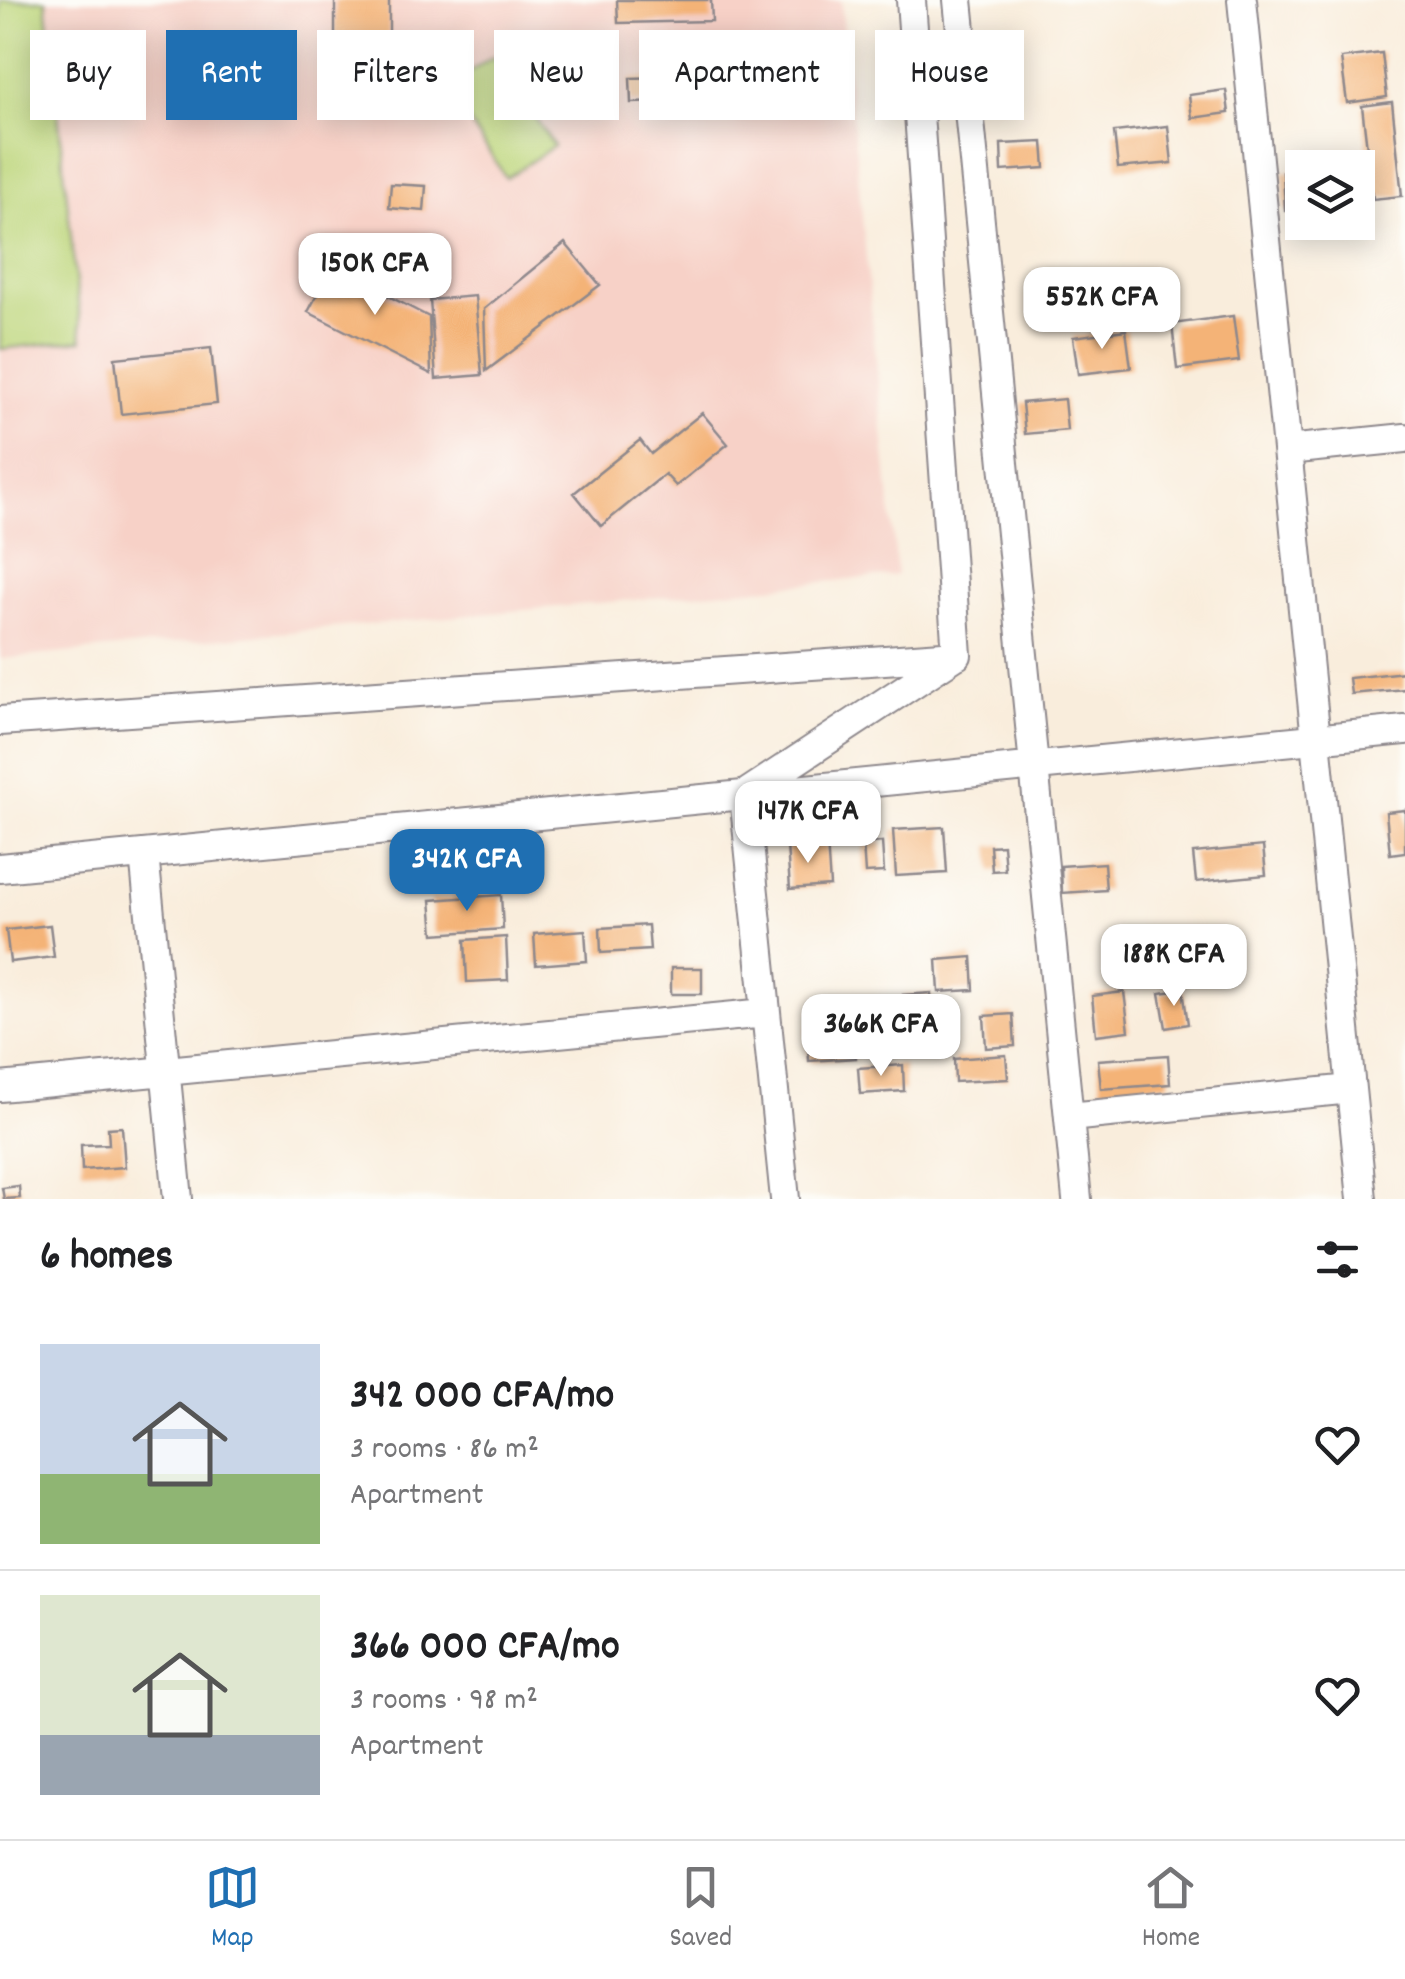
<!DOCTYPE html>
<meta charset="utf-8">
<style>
:root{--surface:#fff;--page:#f6f6f6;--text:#202124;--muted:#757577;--line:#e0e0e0;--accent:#1f6fb2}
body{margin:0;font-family:Dekko,sans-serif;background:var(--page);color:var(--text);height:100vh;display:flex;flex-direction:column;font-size:38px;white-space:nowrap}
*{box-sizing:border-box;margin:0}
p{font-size:32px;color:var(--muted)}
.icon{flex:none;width:55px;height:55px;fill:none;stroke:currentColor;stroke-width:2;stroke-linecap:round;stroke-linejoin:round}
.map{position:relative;height:1199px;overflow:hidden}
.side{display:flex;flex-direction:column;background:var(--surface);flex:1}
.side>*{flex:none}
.banner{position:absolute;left:30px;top:30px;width:1345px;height:90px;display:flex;gap:20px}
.fabs{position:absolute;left:1285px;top:150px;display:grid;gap:20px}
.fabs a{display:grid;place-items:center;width:90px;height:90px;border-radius:0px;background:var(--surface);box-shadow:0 5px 25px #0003;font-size:50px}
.price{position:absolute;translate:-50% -85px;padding:0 22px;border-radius:20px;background:#fff;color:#222;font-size:32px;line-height:65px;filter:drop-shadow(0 2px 5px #0008)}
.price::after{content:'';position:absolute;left:50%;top:60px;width:30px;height:22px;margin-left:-15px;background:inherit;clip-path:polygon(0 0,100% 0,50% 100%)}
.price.on{background:var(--accent);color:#fff}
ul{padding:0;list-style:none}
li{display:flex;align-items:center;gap:30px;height:250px;padding:0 40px}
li+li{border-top:2px solid var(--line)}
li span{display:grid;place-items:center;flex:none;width:280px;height:200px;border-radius:0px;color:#555}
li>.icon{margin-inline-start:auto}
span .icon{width:120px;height:120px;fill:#fffc;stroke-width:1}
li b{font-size:42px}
h2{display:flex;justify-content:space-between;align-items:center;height:120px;padding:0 40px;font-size:42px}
.tag{padding:0 35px;border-radius:0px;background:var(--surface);box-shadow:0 5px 25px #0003;font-size:35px;line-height:90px}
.tag.on{background:var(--accent);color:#fff}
.tabs{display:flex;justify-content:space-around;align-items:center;height:140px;border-top:2px solid var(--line);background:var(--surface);font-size:28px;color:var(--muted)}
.tabs a{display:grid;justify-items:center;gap:5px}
.tabs .on{color:var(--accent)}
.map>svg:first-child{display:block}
.built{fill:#f7d1c7}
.green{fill:#bdd67b;stroke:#707c5b;stroke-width:2.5}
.building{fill:#f4b377}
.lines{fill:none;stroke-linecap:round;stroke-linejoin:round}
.street-casing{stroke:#8e888c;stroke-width:32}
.street{stroke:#fff;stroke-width:28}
</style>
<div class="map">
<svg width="1405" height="1199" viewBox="0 0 1405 1199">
<rect width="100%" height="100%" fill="#fdfcf7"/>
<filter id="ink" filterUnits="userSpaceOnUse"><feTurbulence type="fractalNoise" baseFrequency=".01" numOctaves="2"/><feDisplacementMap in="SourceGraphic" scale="20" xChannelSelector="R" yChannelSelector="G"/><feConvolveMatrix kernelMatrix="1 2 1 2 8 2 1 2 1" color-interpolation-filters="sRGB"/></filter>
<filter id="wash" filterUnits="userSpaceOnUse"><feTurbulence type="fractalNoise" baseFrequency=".0048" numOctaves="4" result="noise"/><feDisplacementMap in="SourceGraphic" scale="40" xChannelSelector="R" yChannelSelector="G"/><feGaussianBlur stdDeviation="2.25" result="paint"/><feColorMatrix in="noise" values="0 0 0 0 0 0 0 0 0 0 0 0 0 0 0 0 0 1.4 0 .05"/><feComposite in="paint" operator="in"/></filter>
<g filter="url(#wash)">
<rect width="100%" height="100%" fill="#f9eddc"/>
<path class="built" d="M 0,0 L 841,0 L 897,575 L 0,659 Z"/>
<path class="green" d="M 0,0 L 46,0 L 82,340 L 0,349 Z
M 494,56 L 554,146 L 506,178 L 447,87 Z"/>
<g id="blocks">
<path class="building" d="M 335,0 L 389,0 L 389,36 L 335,36 Z
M 617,0 L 711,0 L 712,21 L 618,23 Z
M 1382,53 L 1387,97 L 1347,103 L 1341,58 Z
M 728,75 L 729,100 L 631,103 L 630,78 Z
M 1226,90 L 1229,113 L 1192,118 L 1189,95 Z
M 1392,102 L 1402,196 L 1373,199 L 1362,106 Z
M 1168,126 L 1172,163 L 1118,168 L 1114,132 Z
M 1043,142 L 1045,168 L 1002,171 L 1001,144 Z
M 1302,170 L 1302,210 L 1285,211 L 1283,172 Z
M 391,184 L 426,186 L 424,211 L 389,208 Z
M 565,243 L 600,285 L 486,371 L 484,309 Z
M 332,267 L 429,317 L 431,374 L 308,312 Z
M 475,296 L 482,375 L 436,379 L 430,300 Z
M 1233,316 L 1239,361 L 1177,369 L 1172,324 Z
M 1126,330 L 1131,368 L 1078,374 L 1073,337 Z
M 211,348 L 217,404 L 121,414 L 115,358 Z
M 1064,399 L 1067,430 L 1025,434 L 1022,403 Z
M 702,413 L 728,444 L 676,486 L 665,474 L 601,526 L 574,493 L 640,440 L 651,454 Z
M 1405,672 L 1405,689 L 1351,694 L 1349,678 Z
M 1405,810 L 1405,852 L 1390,854 L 1386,812 Z
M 944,827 L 947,873 L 896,876 L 893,830 Z
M 827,842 L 830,886 L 790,889 L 787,845 Z
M 882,842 L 884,872 L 865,873 L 863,844 Z
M 1003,845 L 1005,870 L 992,871 L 990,846 Z
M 1263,846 L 1266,875 L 1196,882 L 1193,853 Z
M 1104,863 L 1106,890 L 1062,893 L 1061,866 Z
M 501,895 L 503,929 L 434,934 L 431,900 Z
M 50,925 L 54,957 L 10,962 L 6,930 Z
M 648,925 L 650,950 L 601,953 L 600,928 Z
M 585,930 L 587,961 L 536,965 L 534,934 Z
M 506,937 L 508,980 L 467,982 L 465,940 Z
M 972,957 L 974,990 L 939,992 L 937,960 Z
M 671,968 L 702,968 L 702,994 L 671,994 Z
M 1183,990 L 1188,1024 L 1166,1028 L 1160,993 Z
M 1124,992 L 1129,1031 L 1096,1035 L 1092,996 Z
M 931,993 L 934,1035 L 906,1037 L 903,995 Z
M 1013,1014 L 1015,1046 L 986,1048 L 984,1016 Z
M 853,1024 L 856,1058 L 809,1061 L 807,1027 Z
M 1006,1055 L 1008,1079 L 955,1082 L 954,1059 Z
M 1168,1055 L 1170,1084 L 1101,1089 L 1098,1060 Z
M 903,1065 L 904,1091 L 860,1094 L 858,1068 Z
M 122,1127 L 125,1167 L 82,1170 L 81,1145 L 109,1144 L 108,1128 Z
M 19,1186 L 20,1198 L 4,1199 L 2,1188 Z"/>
</g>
</g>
<g filter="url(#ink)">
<use href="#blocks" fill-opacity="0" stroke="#8e888c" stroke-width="2.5"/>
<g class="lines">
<g class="street-casing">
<path id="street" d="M 958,0 L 1077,1199
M 1242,0 L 1362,1199
M 1287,450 L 1405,438
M 0,721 L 957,655 L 911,0
M 144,854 L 178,1199
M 0,868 L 1405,730
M 0,1087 L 766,1013
M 1069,1117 L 1351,1089
M 785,1199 L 744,795 L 955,656"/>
</g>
<use href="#street" class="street"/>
</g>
</g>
</svg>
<div class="fabs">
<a><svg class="icon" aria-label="layers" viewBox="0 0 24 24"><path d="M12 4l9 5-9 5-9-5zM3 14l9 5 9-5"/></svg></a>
</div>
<b class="price" style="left:375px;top:318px">150K CFA</b>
<b class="price" style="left:1102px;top:352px">552K CFA</b>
<b class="price" style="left:808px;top:866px">147K CFA</b>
<b class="price on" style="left:467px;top:914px">342K CFA</b>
<b class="price" style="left:1174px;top:1009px">188K CFA</b>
<b class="price" style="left:881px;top:1079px">366K CFA</b>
<div class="banner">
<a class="tag">Buy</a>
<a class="tag on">Rent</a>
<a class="tag">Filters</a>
<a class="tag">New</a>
<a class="tag">Apartment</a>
<a class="tag">House</a>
</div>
</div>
<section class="side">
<h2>6 homes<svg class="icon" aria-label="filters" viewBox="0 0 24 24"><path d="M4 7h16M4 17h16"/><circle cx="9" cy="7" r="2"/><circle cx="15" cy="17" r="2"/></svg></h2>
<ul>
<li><span style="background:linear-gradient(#c9d6e8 65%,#8fb573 0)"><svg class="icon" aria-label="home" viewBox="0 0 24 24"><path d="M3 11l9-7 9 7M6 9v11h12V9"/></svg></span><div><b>342 000 CFA/mo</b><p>3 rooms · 86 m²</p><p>Apartment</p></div><svg class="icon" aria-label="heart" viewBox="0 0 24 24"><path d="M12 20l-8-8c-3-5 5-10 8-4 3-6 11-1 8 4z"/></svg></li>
<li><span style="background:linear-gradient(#dfe7d0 70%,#9aa5b1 0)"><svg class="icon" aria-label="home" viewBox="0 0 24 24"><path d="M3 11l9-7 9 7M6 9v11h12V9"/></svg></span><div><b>366 000 CFA/mo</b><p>3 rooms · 98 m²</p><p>Apartment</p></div><svg class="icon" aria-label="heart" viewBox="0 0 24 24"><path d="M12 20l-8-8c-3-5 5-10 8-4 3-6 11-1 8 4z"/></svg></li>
</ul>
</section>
<nav class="tabs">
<a class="on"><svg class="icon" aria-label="map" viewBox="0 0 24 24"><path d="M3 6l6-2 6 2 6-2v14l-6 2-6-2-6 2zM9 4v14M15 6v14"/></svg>Map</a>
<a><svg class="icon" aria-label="saved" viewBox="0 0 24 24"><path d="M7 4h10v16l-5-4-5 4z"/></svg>Saved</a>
<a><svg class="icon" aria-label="home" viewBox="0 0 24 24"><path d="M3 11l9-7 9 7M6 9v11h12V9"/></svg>Home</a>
</nav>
